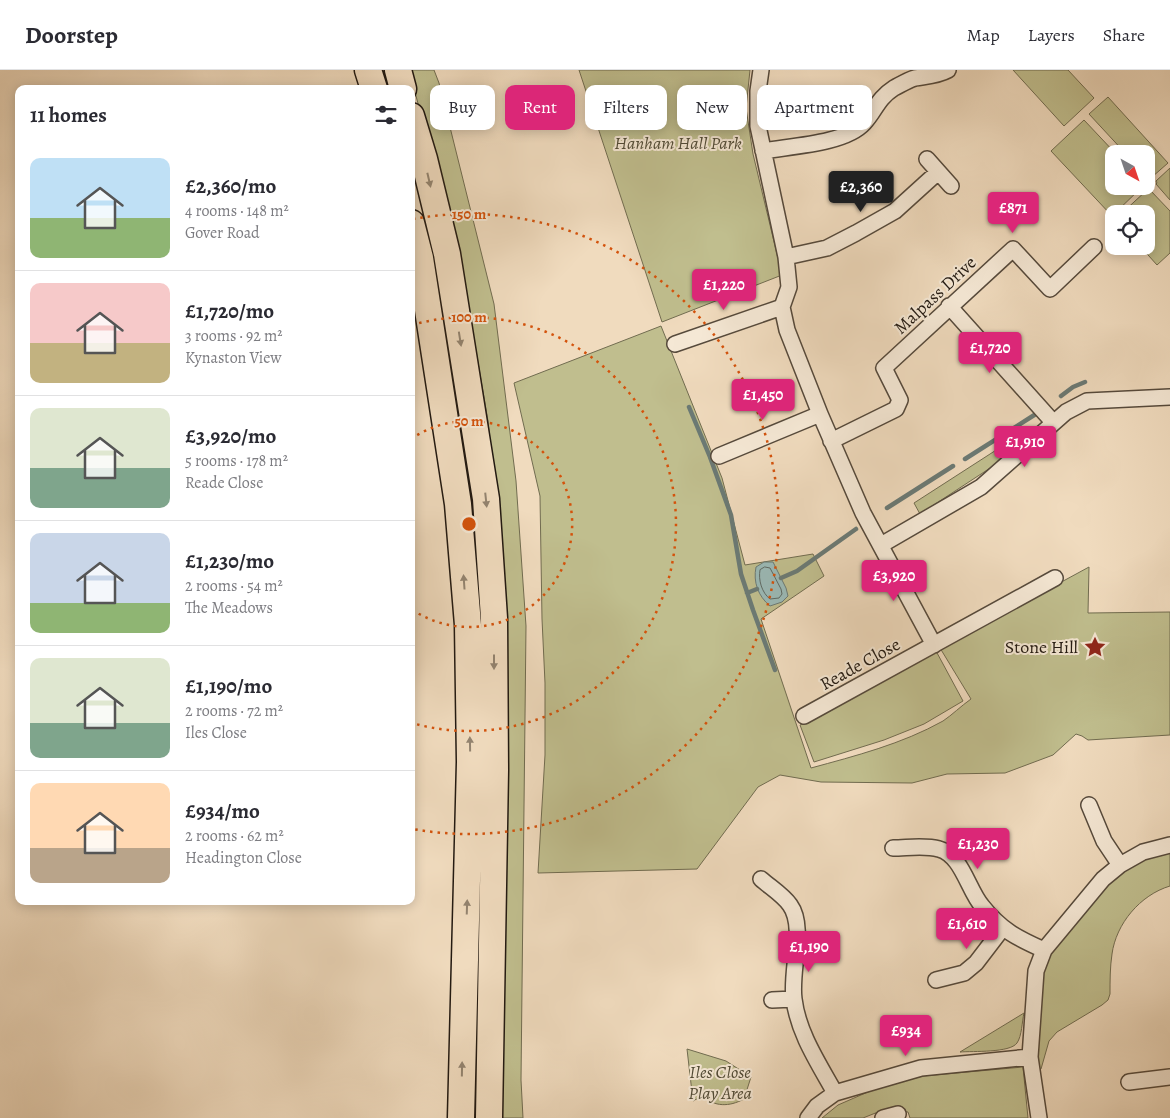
<!DOCTYPE html>
<meta charset="utf-8">
<style>
:root{--surface:#fff;--page:#f2f2f3;--text:#2b2b33;--muted:#7c7c81;--line:#e1e1e2;--accent:#db2777}
body{margin:0;font-family:Alegreya,serif;background:var(--page);color:var(--text);height:100vh;display:flex;flex-direction:column;font-size:19px;white-space:nowrap}
*{box-sizing:border-box;margin:0}
p{font-size:16px;color:var(--muted)}
.icon{flex:none;width:28px;height:28px;fill:none;stroke:currentColor;stroke-width:2;stroke-linecap:round;stroke-linejoin:round}
.map{position:relative;flex:1;overflow:hidden}
.details{position:absolute;left:15px;top:15px;width:400px;height:820px;display:flex;flex-direction:column;background:var(--surface);border-radius:10px;box-shadow:0 2px 12px #0003}
.details>*{flex:none}
.top-card{position:absolute;left:430px;top:15px;width:475px;height:45px;display:flex;gap:10px}
.needle{width:32px;rotate:140deg}
.controls{position:absolute;left:1105px;top:75px;display:grid;gap:10px}
.controls a{display:grid;place-items:center;width:50px;height:50px;border-radius:10px;background:var(--surface);box-shadow:0 2px 12px #0003;font-size:25px}
.price{position:absolute;translate:-50% -42px;padding:0 11px;border-radius:5px;background:var(--accent);color:#fff;font-size:16px;line-height:32px;filter:drop-shadow(0 1px 2px #0008)}
.price::after{content:'';position:absolute;left:50%;top:30px;width:15px;height:11px;margin-left:-8px;background:inherit;clip-path:polygon(0 0,100% 0,50% 100%)}
.price.on{background:#222;color:#fff}
ul{padding:0;list-style:none}
li{display:flex;align-items:center;gap:15px;height:125px;padding:0 15px}
li+li{border-top:1px solid var(--line)}
li span{display:grid;place-items:center;flex:none;width:140px;height:100px;border-radius:10px;color:#555}
li>.icon{margin-inline-start:auto}
span .icon{width:60px;height:60px;fill:#fffc;stroke-width:1}
li b{font-size:21px}
h2{display:flex;justify-content:space-between;align-items:center;height:60px;padding:0 15px;font-size:21px}
.tag{padding:0 18px;border-radius:10px;background:var(--surface);box-shadow:0 2px 12px #0003;font-size:18px;line-height:45px}
.tag.on{background:var(--accent);color:#fff}
header{display:flex;align-items:center;gap:30px;box-sizing:border-box;height:70px;padding:0 25px;background:var(--surface);border-bottom:1px solid var(--line)}
header strong{font-size:24px}
nav{display:flex;gap:28px;margin-inline-start:auto;font-size:18px}
.map>svg:first-child{display:block}
.green{fill:#c0be8e;stroke:#716c50}
.water{fill:#9bbab7;stroke:#6b7a75}
.lines{fill:none;stroke-linecap:round;stroke-linejoin:round}
.shore{stroke:#5e6a64;stroke-width:1}
.stream{stroke:#6b7a75;stroke-width:4.5}
.minor-casing{stroke:#564a3c;stroke-width:18}
.trunk-casing{stroke:#221911;stroke-width:29}
.minor{stroke:#f5e8d5;stroke-width:15}
.trunk{stroke:#f0dbbe;stroke-width:26}
.oneway{fill:#938470}
.ring{fill:none;stroke:#d4530c;stroke-width:2.5;stroke-dasharray:2.5 5}
.labels{text-anchor:middle;dominant-baseline:central;stroke-width:4;stroke-linejoin:round;paint-order:stroke}
.park-label{font-size:18px;font-style:italic;fill:#514b36;stroke:#f5e8d5}
.street-label{font-size:18px;fill:#221911;stroke:#f5e8d5}
.poi-label{font-size:18px;fill:#221911;stroke:#f5e8d5;text-anchor:end}
.centre{fill:#d4530c;stroke:#f5e8d5;stroke-width:2.5}
.ring-label{font-size:15px;text-anchor:middle;font-weight:bold;fill:#d4530c;stroke:#f5e8d5;stroke-width:4;stroke-linejoin:round;paint-order:stroke}
</style>
<header>
<strong>Doorstep</strong>
<nav><a>Map</a><a>Layers</a><a>Share</a></nav>
</header>
<div class="map">
<svg width="1170" height="1048" viewBox="0 0 1170 1048">
<rect width="100%" height="100%" fill="#f0dbbe"/>
<filter id="stains"><feTurbulence type="fractalNoise" baseFrequency=".004" numOctaves="4"/><feColorMatrix values="0 0 0 0 .2 0 0 0 0 .09 0 0 0 0 .02 0 0 0 .5 -.17"/></filter>
<radialGradient id="worn" r=".72"><stop offset=".6" stop-color="#630" stop-opacity="0"/><stop offset="1" stop-color="#630" stop-opacity=".3"/></radialGradient>
<path class="green" d="M 409,0 L 434,0 L 439,13 L 494,234 L 516,411 L 526,556 L 521,1010 L 523,1048 L 496,1048 L 496,435 L 488,351 L 461,193 Z
M 579,0 L 750,0 L 746,38 L 753,84 L 782,205 L 662,252 Z
M 1013,0 L 1068,0 L 1094,28 L 1064,56 Z
M 1108,27 L 1168,93 L 1152,107 L 1151,106 L 1149,108 L 1146,105 L 1146,84 L 1126,84 L 1089,44 Z
M 1084,50 L 1116,84 L 1114,84 L 1114,116 L 1143,116 L 1112,146 L 1051,81 Z
M 1170,98 L 1170,130 L 1156,114 L 1157,113 L 1156,111 Z
M 1147,120 L 1148,122 L 1150,120 L 1170,141 L 1170,183 L 1157,195 L 1140,176 L 1146,176 L 1146,144 L 1121,144 Z
M 661,256 L 722,408 L 745,495 L 813,484 L 824,506 L 761,549 L 811,698 C 855,686 902,674 943,651 C 952,645 961,636 971,629 L 940,578 L 1089,497 L 1088,543 L 1170,542 L 1170,665 L 1088,670 L 1082,666 L 1076,664 L 1053,685 L 1005,703 L 947,704 L 912,713 L 821,712 L 780,705 L 758,717 L 697,799 L 538,803 L 545,685 L 545,613 L 542,549 L 540,426 L 514,313 Z
M 1004,375 L 1010,385 L 920,444 L 914,433 Z
M 936,581 L 963,631 L 924,654 L 884,670 L 814,692 L 800,655 Z
M 1163,783 L 1170,783 L 1170,816 C 1140,825 1116,854 1112,884 C 1110,897 1110,911 1110,924 L 1108,930 L 1102,935 L 1057,962 L 1049,971 L 1041,999 L 1038,1000 L 1036,972 L 1044,897 L 1055,875 L 1112,811 L 1138,791 Z
M 1024,943 C 1022,951 1022,966 1017,973 C 1010,983 973,981 960,982 Z
M 687,979 L 726,991 L 751,1007 L 744,1029 C 729,1037 715,1037 702,1026 L 693,1031 Z
M 1023,997 L 1028,1048 L 910,1048 L 908,1042 L 883,1040 L 863,1048 L 822,1048 L 838,1035 L 877,1018 L 923,1006 Z"/>
<path class="water" d="M 764,492 L 773,492 L 786,518 L 788,526 L 782,532 L 770,536 C 758,526 753,512 756,497 Z"/>
<g class="lines">
<path class="shore" d="M 765,497 L 770,498 L 781,519 L 782,524 L 779,528 L 770,529 C 762,523 758,510 760,500 Z"/>
<path class="stream" d="M 1061,326 L 1073,317 L 1085,312
M 689,337 L 710,387 L 731,445 L 741,504 L 753,540 L 775,600
M 965,389 L 1039,342
M 887,438 L 953,396
M 781,508 L 797,501 L 856,459
M 747,523 L 757,519"/>
<g class="minor-casing">
<path id="minor" d="M 761,0 L 758,21 L 758,56 L 786,187 L 789,217 L 782,237 L 787,260 L 820,344 L 863,443 L 934,575
M 763,81 C 791,76 845,74 864,53 C 876,40 877,29 894,18 C 900,15 908,10 915,8 C 926,6 937,6 948,0
M 927,89 L 951,116
M 786,187 L 827,178 L 856,163 L 895,141 L 938,102
M 949,236 L 1053,352
M 675,274 L 782,237
M 831,371 L 896,339 L 900,330 L 884,298 L 1013,179 L 1050,219 L 1094,177
M 719,386 L 820,344
M 881,475 L 981,417 L 1066,342 L 1087,331 L 1170,327
M 804,646 L 1055,508
M 1089,735 L 1104,771 L 1120,795
M 893,778 C 907,778 925,775 939,779 C 962,785 968,820 982,836 C 1001,860 1017,868 1044,880
M 761,809 C 770,817 783,825 790,835 C 806,857 790,901 794,929 C 798,963 819,994 835,1023
M 936,910 L 964,903 L 976,893 L 1002,859
M 772,930 L 794,929
M 1129,1012 L 1170,1007
M 808,1048 L 817,1036 L 835,1023 L 921,998 L 1030,987
M 883,1048 L 898,1044
M 1039,1048 L 1030,987 L 1036,901 L 1044,880 L 1103,809 L 1120,795 L 1143,782 L 1170,775"/>
</g>
<g class="trunk-casing">
<path id="trunk" d="M 368,0 L 374,19
M 398,0 L 403,19
M 411,46 L 424,89 L 447,184 L 486,429 L 494,548 L 495,700 L 489,1048
M 411,153 L 420,188 L 458,434 L 468,555 L 470,692 L 461,1048"/>
</g>
<use href="#minor" class="minor"/>
<use href="#trunk" class="trunk"/>
</g>
<defs><path id="oneway-solid" d="M-6-.8H1V-3.2L6.5 0L1 3.2V.8H-6Z" transform="scale(1.25)"/></defs>
<g class="oneway">
<use href="#oneway-solid" transform="translate(429 110) rotate(77)"/>
<use href="#oneway-solid" transform="translate(460 269) rotate(81)"/>
<use href="#oneway-solid" transform="translate(486 430) rotate(84)"/>
<use href="#oneway-solid" transform="translate(464 512) rotate(-94)"/>
<use href="#oneway-solid" transform="translate(494 592) rotate(90)"/>
<use href="#oneway-solid" transform="translate(470 674) rotate(-91)"/>
<use href="#oneway-solid" transform="translate(467 837) rotate(-88)"/>
<use href="#oneway-solid" transform="translate(462 999) rotate(-89)"/>
</g>
<g class="ring">
<path d="M411 369A103 103 0 1 1 411 539"/>
<path d="M412 255A207 207 0 1 1 412 653"/>
<path d="M413 149A310 310 0 1 1 413 759"/>
</g>
<defs>
<g id="sight-bare" transform="scale(1.725)"><path d="M0-6L1.8-2.2L6-1.7L2.9 1.2L3.7 5.4L0 3.3L-3.7 5.4L-2.9 1.2L-6-1.7L-1.8-2.2Z" fill="#8f2418" stroke="#f5e8d5" stroke-width="2.5" paint-order="stroke"/></g>
</defs>
<g fill-rule="evenodd">
<use href="#sight-bare" x="1095" y="577"/>
</g>
<g class="labels">
<g class="park-label">
<text x="678" y="73">Hanham Hall Park</text>
<text x="720" y="1002">Iles Close<tspan x="720" dy="21">Play Area</tspan></text>
</g>
<g class="street-label">
<text transform="translate(935 225) rotate(-43)">Malpass Drive</text>
<text transform="translate(860 594) rotate(-29)">Reade Close</text>
</g>
<g class="poi-label">
<text x="1078" y="577">Stone Hill</text>
</g>
</g>
<circle cx="469" cy="454" r="8" class="centre"/>
<g class="ring-label">
<text x="469" y="149">150 m</text>
<text x="469" y="252">100 m</text>
<text x="469" y="356">50 m</text>
</g>
<rect width="100%" height="100%" filter="url(#stains)"/>
<rect width="100%" height="100%" fill="url(#worn)"/>
</svg>
<div class="controls">
<a><svg class="needle" viewBox="-14 -14 28 28"><path d="M0-13l5 13h-10z" fill="#e53935"/><path d="M0 13l5-13h-10z" fill="#7c7c81"/></svg></a>
<a><svg class="icon" aria-label="locate" viewBox="0 0 24 24"><circle cx="12" cy="12" r="6"/><path d="M12 2v4M12 18v4M2 12h4M18 12h4"/></svg></a>
</div>
<b class="price on" style="left:861px;top:143px">£2,360</b>
<b class="price" style="left:1013px;top:164px">£871</b>
<b class="price" style="left:724px;top:241px">£1,220</b>
<b class="price" style="left:990px;top:304px">£1,720</b>
<b class="price" style="left:763px;top:351px">£1,450</b>
<b class="price" style="left:1025px;top:398px">£1,910</b>
<b class="price" style="left:894px;top:532px">£3,920</b>
<b class="price" style="left:978px;top:800px">£1,230</b>
<b class="price" style="left:967px;top:880px">£1,610</b>
<b class="price" style="left:809px;top:903px">£1,190</b>
<b class="price" style="left:906px;top:987px">£934</b>
<div class="top-card">
<a class="tag">Buy</a>
<a class="tag on">Rent</a>
<a class="tag">Filters</a>
<a class="tag">New</a>
<a class="tag">Apartment</a>
</div>
<section class="details">
<h2>11 homes<svg class="icon" aria-label="filters" viewBox="0 0 24 24"><path d="M4 7h16M4 17h16"/><circle cx="9" cy="7" r="2"/><circle cx="15" cy="17" r="2"/></svg></h2>
<ul>
<li><span style="background:linear-gradient(#bfe0f5 60%,#8fb573 0)"><svg class="icon" aria-label="home" viewBox="0 0 24 24"><path d="M3 11l9-7 9 7M6 9v11h12V9"/></svg></span><div><b>£2,360/mo</b><p>4 rooms · 148 m²</p><p>Gover Road</p></div></li>
<li><span style="background:linear-gradient(#f6c9c9 60%,#c2b280 0)"><svg class="icon" aria-label="home" viewBox="0 0 24 24"><path d="M3 11l9-7 9 7M6 9v11h12V9"/></svg></span><div><b>£1,720/mo</b><p>3 rooms · 92 m²</p><p>Kynaston View</p></div></li>
<li><span style="background:linear-gradient(#dfe7d0 60%,#7fa58c 0)"><svg class="icon" aria-label="home" viewBox="0 0 24 24"><path d="M3 11l9-7 9 7M6 9v11h12V9"/></svg></span><div><b>£3,920/mo</b><p>5 rooms · 178 m²</p><p>Reade Close</p></div></li>
<li><span style="background:linear-gradient(#c9d6e8 70%,#8fb573 0)"><svg class="icon" aria-label="home" viewBox="0 0 24 24"><path d="M3 11l9-7 9 7M6 9v11h12V9"/></svg></span><div><b>£1,230/mo</b><p>2 rooms · 54 m²</p><p>The Meadows</p></div></li>
<li><span style="background:linear-gradient(#dfe7d0 65%,#7fa58c 0)"><svg class="icon" aria-label="home" viewBox="0 0 24 24"><path d="M3 11l9-7 9 7M6 9v11h12V9"/></svg></span><div><b>£1,190/mo</b><p>2 rooms · 72 m²</p><p>Iles Close</p></div></li>
<li><span style="background:linear-gradient(#ffd9b3 65%,#b9a48a 0)"><svg class="icon" aria-label="home" viewBox="0 0 24 24"><path d="M3 11l9-7 9 7M6 9v11h12V9"/></svg></span><div><b>£934/mo</b><p>2 rooms · 62 m²</p><p>Headington Close</p></div></li>
</ul>
</section>
</div>
